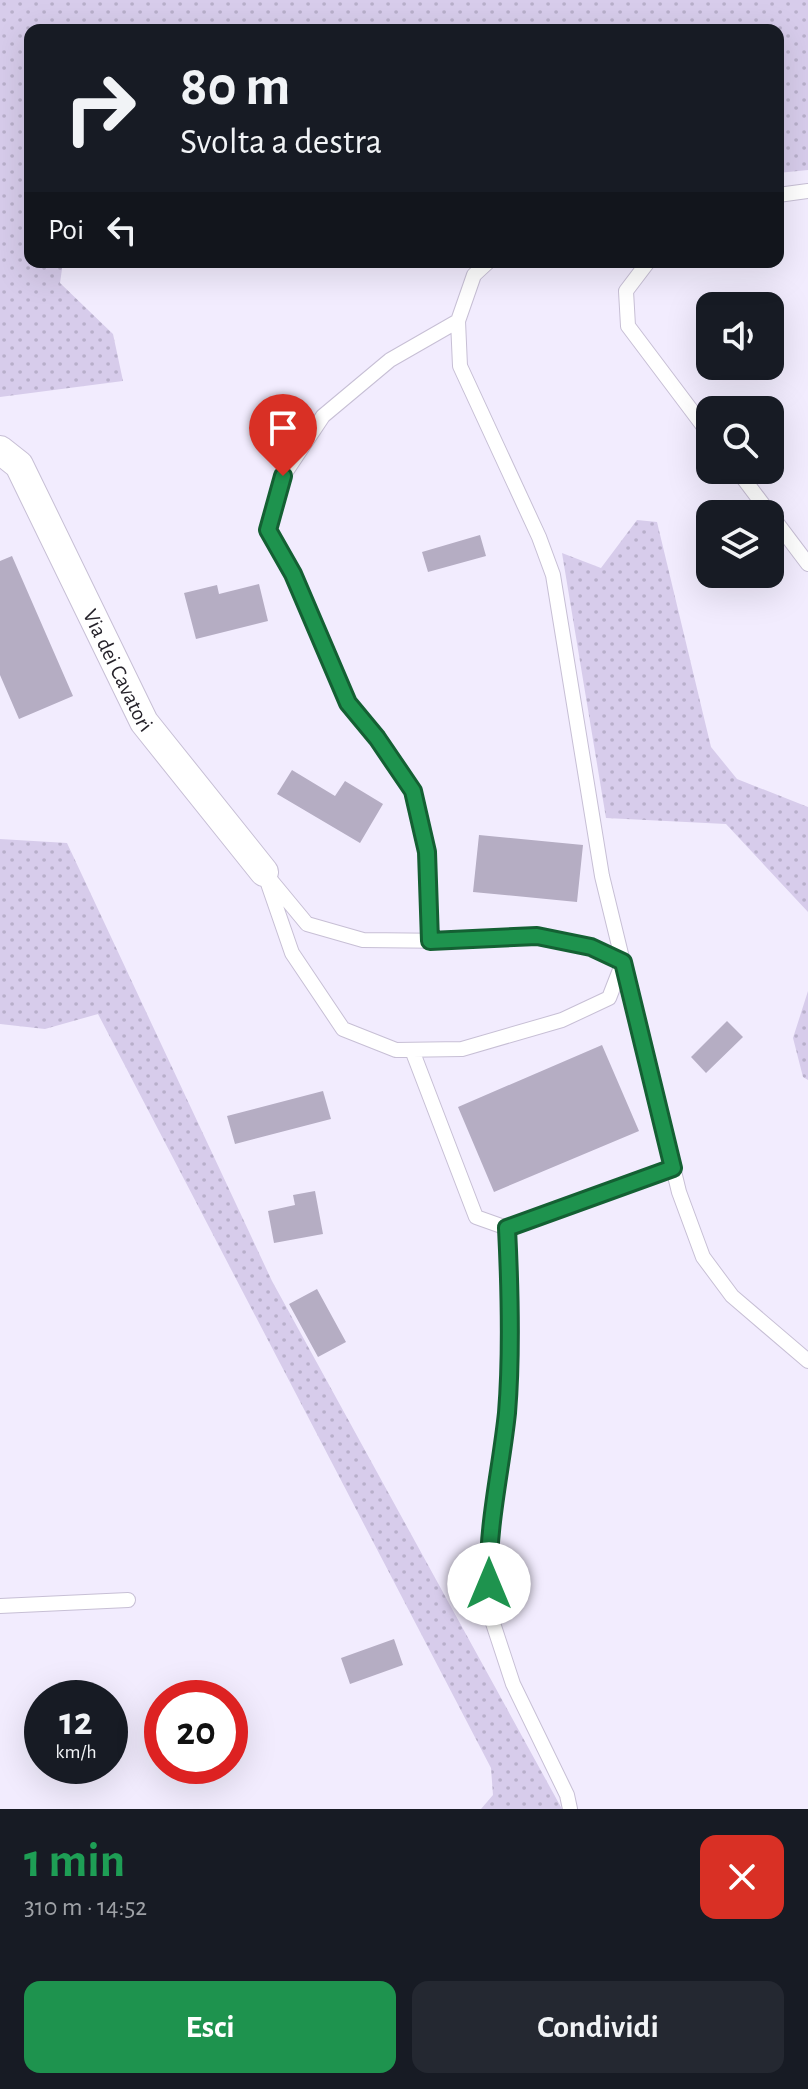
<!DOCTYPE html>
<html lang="it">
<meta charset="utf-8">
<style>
:root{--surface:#171b24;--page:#242831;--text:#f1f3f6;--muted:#9ea1a6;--accent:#1e934e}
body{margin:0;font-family:"Alegreya Sans",sans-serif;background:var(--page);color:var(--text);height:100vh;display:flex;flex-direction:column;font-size:30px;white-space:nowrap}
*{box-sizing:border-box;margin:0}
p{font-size:26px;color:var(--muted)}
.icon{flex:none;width:44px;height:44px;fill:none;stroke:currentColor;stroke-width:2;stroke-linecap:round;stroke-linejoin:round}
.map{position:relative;height:1809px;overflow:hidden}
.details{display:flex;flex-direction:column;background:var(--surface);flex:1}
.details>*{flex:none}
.banner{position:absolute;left:24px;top:24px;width:760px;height:244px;border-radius:16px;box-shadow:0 8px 32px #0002;background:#171b24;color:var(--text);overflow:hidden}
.tools{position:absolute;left:696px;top:292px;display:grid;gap:16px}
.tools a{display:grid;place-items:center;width:88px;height:88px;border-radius:16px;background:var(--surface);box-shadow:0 8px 32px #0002;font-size:40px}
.speed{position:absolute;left:24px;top:1680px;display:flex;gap:16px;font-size:40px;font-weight:700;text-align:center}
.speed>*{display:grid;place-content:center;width:104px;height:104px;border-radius:50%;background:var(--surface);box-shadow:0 8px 32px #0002;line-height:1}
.speed small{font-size:20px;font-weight:400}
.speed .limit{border:12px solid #d22;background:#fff;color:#111}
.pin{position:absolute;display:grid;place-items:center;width:68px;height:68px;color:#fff;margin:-82px -34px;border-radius:50% 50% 50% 0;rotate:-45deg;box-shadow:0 0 8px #0007}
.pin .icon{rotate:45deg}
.me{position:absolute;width:88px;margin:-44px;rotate:0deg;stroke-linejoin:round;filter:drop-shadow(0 0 6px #0008)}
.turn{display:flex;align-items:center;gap:28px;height:168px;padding:0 24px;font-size:36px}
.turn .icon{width:104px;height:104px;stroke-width:2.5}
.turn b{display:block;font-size:56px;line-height:68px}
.then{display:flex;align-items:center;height:76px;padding:0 24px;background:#0003;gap:16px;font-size:30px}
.round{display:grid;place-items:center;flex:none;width:84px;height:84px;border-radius:16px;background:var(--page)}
.head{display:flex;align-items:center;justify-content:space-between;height:136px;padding:0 24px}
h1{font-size:48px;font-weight:700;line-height:60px;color:#1e9e55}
.button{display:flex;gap:16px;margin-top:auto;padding:16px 24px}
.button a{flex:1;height:92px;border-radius:16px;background:var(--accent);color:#fff;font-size:32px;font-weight:700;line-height:92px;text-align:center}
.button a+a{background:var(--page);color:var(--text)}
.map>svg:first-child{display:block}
</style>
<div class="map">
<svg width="808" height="1809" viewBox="0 0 808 1809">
<defs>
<pattern id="grass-dots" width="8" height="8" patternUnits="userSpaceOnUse" patternTransform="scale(2)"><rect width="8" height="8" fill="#d7cceb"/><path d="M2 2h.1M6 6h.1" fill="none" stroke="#b8afca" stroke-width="1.8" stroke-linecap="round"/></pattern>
</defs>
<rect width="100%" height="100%" fill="#f2ecfe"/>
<path fill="url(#grass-dots)" d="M 0,0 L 808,0 L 808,170 L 778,173 L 778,30 L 30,30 L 30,262 L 63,262 L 60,283 L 113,334 L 123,381 L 0,397 Z
M 637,520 L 657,522 L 711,747 L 737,779 L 808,807 L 808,912 L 726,824 L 606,818 L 562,553 L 601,568 Z
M 0,839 L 67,843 L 272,1281 L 562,1809 L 481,1809 L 493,1795 L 491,1768 L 98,1014 L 45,1029 L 0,1024 Z
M 808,991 L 808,1080 L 803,1077 L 793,1038 Z"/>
<path fill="#b5adc3" d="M 480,535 L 486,556 L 428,572 L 422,552 Z
M 12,556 L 73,696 L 19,719 L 0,675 L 0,561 Z
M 259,584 L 268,621 L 196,639 L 184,593 L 217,585 L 219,594 Z
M 292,770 L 335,796 L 345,781 L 383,804 L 360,843 L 277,794 Z
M 479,835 L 583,845 L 577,902 L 473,892 Z
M 727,1021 L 743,1037 L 706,1073 L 691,1057 Z
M 602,1045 L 639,1131 L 494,1192 L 458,1107 Z
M 323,1091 L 331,1119 L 235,1144 L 227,1116 Z
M 315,1191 L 323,1234 L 274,1243 L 268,1211 L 295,1205 L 293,1195 Z
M 317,1289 L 346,1342 L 318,1357 L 289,1304 Z
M 394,1639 L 403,1665 L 350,1684 L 341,1658 Z"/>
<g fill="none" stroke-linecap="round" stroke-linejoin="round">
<defs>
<path id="service" d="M 778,195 L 808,191
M 488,262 L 474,275 L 458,321 L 460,366 L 539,537 L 553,575 L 602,876 L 679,1192 L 703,1257 L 732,1296 L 808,1361
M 648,262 L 626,291 L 628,326 L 710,435
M 737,470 L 808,564
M 264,872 L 307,924 L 363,940 L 453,941 L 537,936 L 591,947 L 623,962 L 609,998 L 562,1020 L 462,1049 L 396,1050 L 343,1029 L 292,953 Z
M 430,941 L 427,852 L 413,791 L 377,738 L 348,703 L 293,574 L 268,530 L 283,476 L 323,416 L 390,360 L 458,321
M 412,1050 L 476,1217 L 507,1228 L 673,1168
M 507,1228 L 511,1295 L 507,1411 L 488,1554 L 490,1614 L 513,1684 L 567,1795 L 570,1809
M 0,1606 L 128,1600"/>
<g id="minor">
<path id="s1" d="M 0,450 L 19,465 L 144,722 L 264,872"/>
</g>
</defs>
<use href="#service" stroke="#c7bfd5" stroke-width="16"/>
<use href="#minor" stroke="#c7bfd5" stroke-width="30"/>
<use href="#service" stroke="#fff" stroke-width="14"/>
<use href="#minor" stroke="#fff" stroke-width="28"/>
</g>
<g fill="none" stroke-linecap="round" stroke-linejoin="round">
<defs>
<path id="route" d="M 283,476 L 268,530 L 293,574 L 348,703 L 377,738 L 413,791 L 427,852 L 430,941 L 537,936 L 591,947 L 623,962 L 673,1168 L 507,1228 C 510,1289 512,1352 507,1413 C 501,1470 487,1526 489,1584"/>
</defs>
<use href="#route" stroke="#146033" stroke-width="20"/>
<use href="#route" stroke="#1e934e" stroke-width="14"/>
</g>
<g text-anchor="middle" stroke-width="8" stroke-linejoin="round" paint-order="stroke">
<g font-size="22" fill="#26232b" stroke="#fdfdfd">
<text dy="8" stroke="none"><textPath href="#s1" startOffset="252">Via dei Cavatori</textPath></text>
</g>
</g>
</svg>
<div class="tools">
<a><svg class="icon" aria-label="sound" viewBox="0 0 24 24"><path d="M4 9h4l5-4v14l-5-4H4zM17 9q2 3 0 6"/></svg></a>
<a><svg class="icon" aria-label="search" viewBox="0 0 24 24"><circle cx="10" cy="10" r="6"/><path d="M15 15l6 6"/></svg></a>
<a><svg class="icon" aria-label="layers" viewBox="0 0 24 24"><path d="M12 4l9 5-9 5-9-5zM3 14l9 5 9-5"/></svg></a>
</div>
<div class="speed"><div>12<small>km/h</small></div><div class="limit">20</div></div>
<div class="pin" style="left:283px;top:476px;background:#d93025"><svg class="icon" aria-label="arrive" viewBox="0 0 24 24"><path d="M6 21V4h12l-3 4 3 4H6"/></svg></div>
<svg class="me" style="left:489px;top:1584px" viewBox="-20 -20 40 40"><circle r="19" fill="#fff"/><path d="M0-13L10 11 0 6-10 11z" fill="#1e934e"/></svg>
<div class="banner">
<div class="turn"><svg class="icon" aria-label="right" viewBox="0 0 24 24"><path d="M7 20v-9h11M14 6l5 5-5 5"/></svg><div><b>80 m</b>Svolta a destra</div></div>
<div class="then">Poi<svg class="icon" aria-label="left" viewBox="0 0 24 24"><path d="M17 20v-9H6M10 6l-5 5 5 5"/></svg></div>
</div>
</div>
<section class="details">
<div class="head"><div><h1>1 min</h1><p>310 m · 14:52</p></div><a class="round" style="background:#d93025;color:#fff"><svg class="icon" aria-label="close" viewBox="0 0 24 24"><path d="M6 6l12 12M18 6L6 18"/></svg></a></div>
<div class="button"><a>Esci</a><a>Condividi</a></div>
</section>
